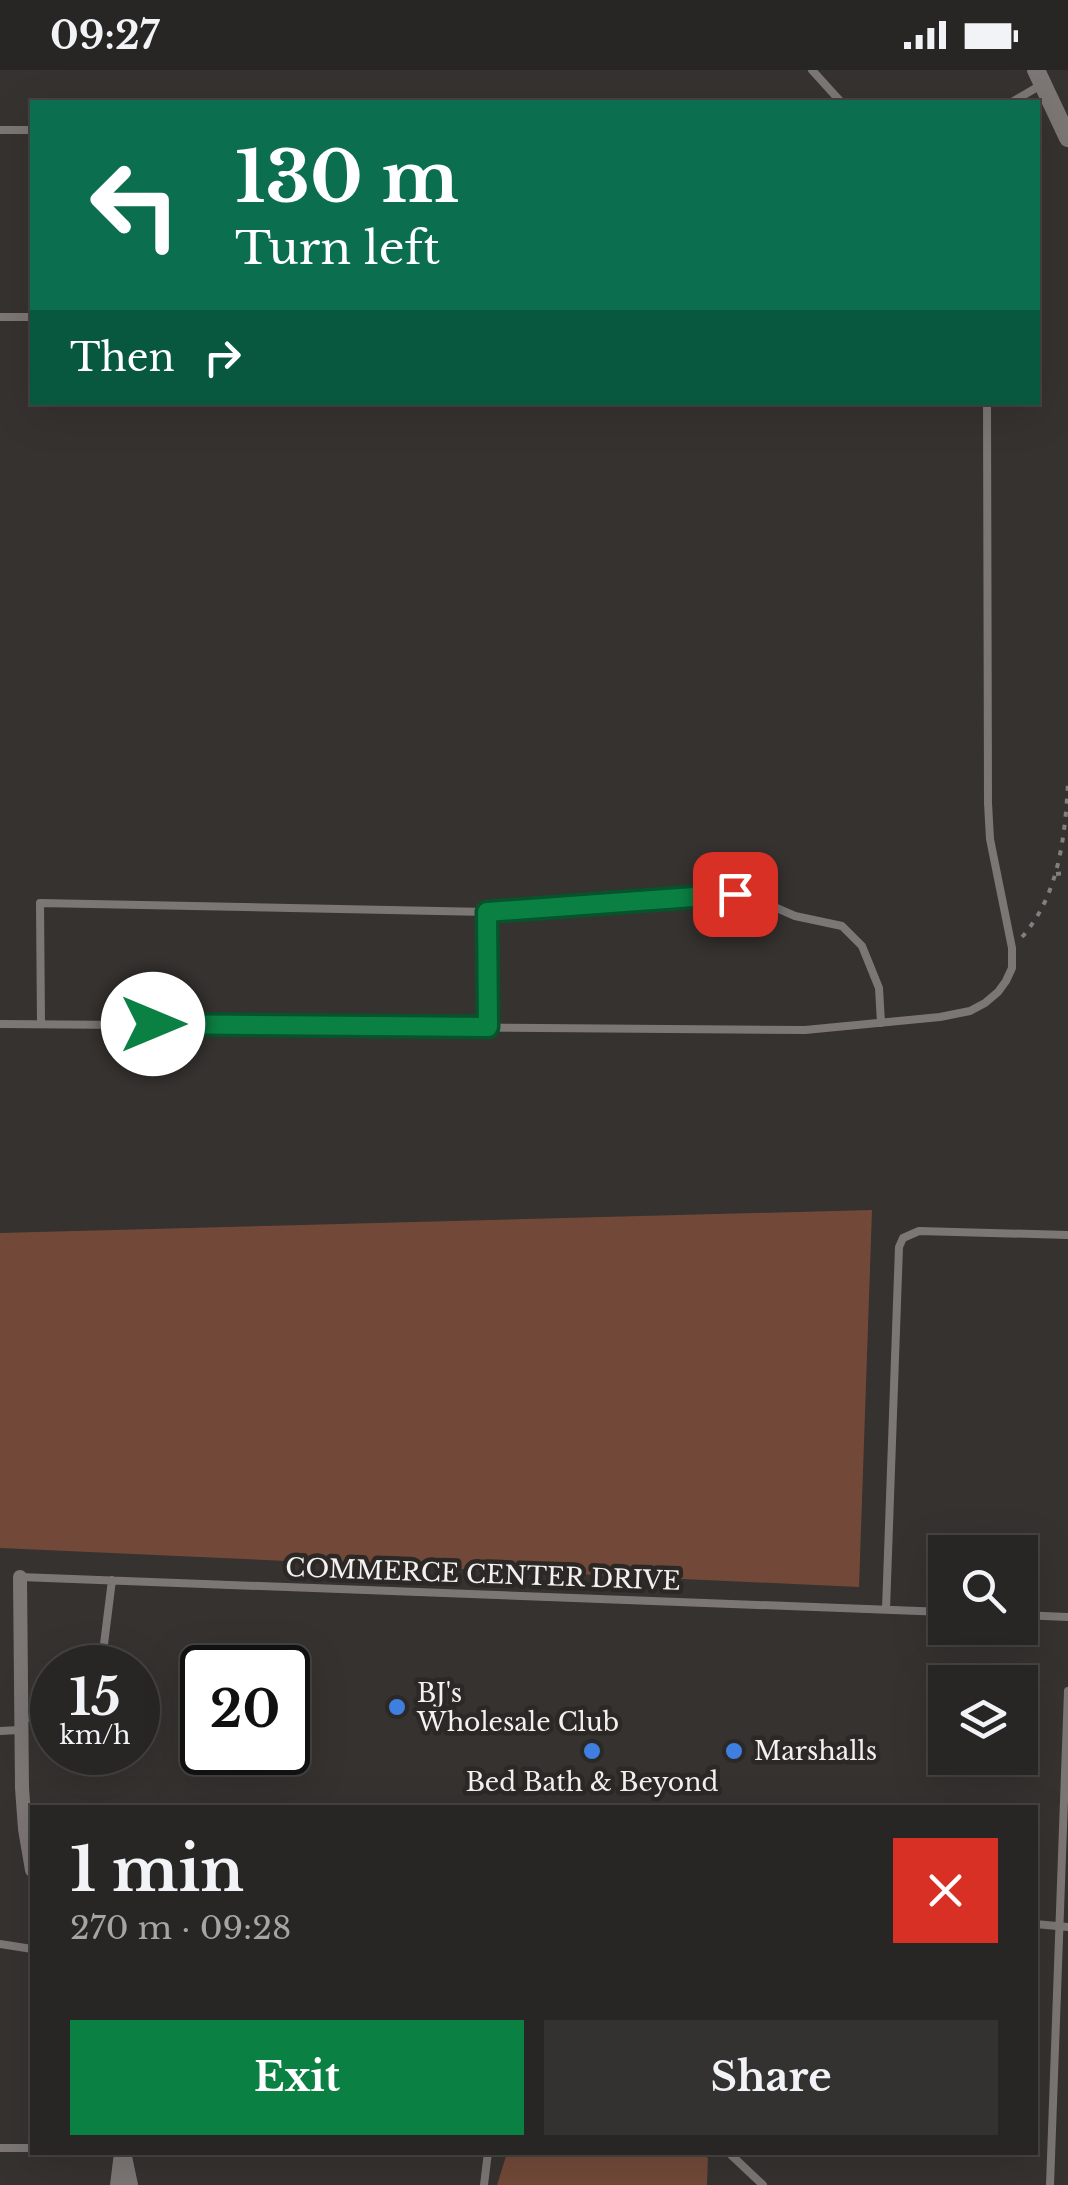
<!DOCTYPE html>
<meta charset="utf-8">
<style>
:root{--surface:#282624;--page:#343231;--text:#f1f3f6;--muted:#a5a5a6;--line:#444341;--accent:#0b8043}
body{margin:0;font-family:"Libre Baskerville",serif;background:var(--page);color:var(--text);height:100vh;display:flex;flex-direction:column;font-size:38px;white-space:nowrap}
*{box-sizing:border-box;margin:0}
p{font-size:32px;color:var(--muted)}
.icon{flex:none;width:55px;height:55px;fill:none;stroke:currentColor;stroke-width:2;stroke-linecap:round;stroke-linejoin:round}
.map{position:relative;flex:1;overflow:hidden}
.side{position:absolute;left:30px;top:1735px;width:1008px;height:350px;display:flex;flex-direction:column;background:var(--surface);border-radius:0px;box-shadow:0 10px 40px #0002,0 0 0 2px var(--line)}
.side>*{flex:none}
.banner{position:absolute;left:30px;top:30px;width:1010px;height:305px;border-radius:0px;box-shadow:0 10px 40px #0002,0 0 0 2px var(--line);background:#0b6e4f;color:#fff;overflow:hidden}
.tools{position:absolute;left:928px;top:1465px;display:grid;gap:20px}
.tools a{display:grid;place-items:center;width:110px;height:110px;border-radius:0px;background:var(--surface);box-shadow:0 10px 40px #0002,0 0 0 2px var(--line);font-size:50px}
.speed{position:absolute;left:30px;top:1575px;display:flex;gap:20px;font-size:50px;font-weight:700;text-align:center}
.speed>*{display:grid;place-content:center;width:130px;height:130px;border-radius:50%;background:var(--surface);box-shadow:0 10px 40px #0002,0 0 0 2px var(--line);line-height:1}
.speed small{font-size:25px;font-weight:400}
.speed .limit{border:5px solid #111;border-radius:15px;background:#fff;color:#111}
.pin{position:absolute;display:grid;place-items:center;width:85px;height:85px;color:#fff;margin:-42px;border-radius:20px;box-shadow:0 5px 15px #0006}
.me{position:absolute;width:110px;margin:-55px;rotate:90deg;stroke-linejoin:round;filter:drop-shadow(0 0 8px #0008)}
.turn{display:flex;align-items:center;gap:35px;height:210px;padding:0 40px;font-size:45px}
.turn .icon{width:130px;height:130px;stroke-width:2.5}
.turn b{display:block;font-size:70px;line-height:85px}
.then{display:flex;align-items:center;height:95px;padding:0 40px;background:#0003;gap:20px;font-size:38px}
.round{display:grid;place-items:center;flex:none;width:105px;height:105px;border-radius:0px;background:var(--page)}
.overview{display:flex;align-items:center;justify-content:space-between;height:170px;padding:0 40px}
h1{font-size:60px;font-weight:800;line-height:75px}
.primary-button{display:flex;gap:20px;margin-top:auto;padding:20px 40px}
.primary-button a{flex:1;height:115px;border-radius:0px;background:var(--accent);color:#fff;font-size:40px;font-weight:800;line-height:115px;text-align:center}
.primary-button a+a{background:var(--page);color:var(--text)}
.status{display:flex;justify-content:space-between;align-items:center;height:70px;padding:0 50px;background:var(--surface);direction:ltr}
.status svg{height:28px;fill:currentColor}
.map>svg:first-child{display:block}
</style>
<div class="status"><b>09:27</b><svg viewBox="0 0 49 12"><path d="M0 12V9h3v3zM5 12V6h3v6zM10 12V3h3v9zM15 12V0h3v12zM26 1h20v11H26zM47 4h2v5h-2z"/></svg></div>
<div class="map">
<svg width="1068" height="2115" viewBox="0 0 1068 2115">
<rect width="100%" height="100%" fill="#363230"/>
<path fill="#724938" d="M 872,1140 L 859,1517 L 0,1478 L 0,1163 Z
M 700,2083 L 708,2088 L 707,2115 L 497,2115 L 507,2083 Z"/>
<g fill="none" stroke-linecap="round" stroke-linejoin="round">
<path stroke="#837f7e" stroke-width="4" stroke-dasharray="5 8" stroke-linecap="butt" d="M 1056,804 L 1068,803
M 1022,867 C 1059,825 1065,767 1068,713"/>
<path stroke="#7c7775" stroke-width="8" d="M 812,0 L 841,32
M 1012,32 L 1041,15
M 0,60 L 32,60
M 0,247 L 32,247
M 487,842 L 488,957
M 0,954 L 805,960 L 940,947 L 970,941 L 985,933 L 998,922 L 1006,911 L 1012,898 L 1012,878 L 990,769 L 988,733 L 987,332
M 41,954 L 40,833 L 487,842 L 735,824 L 754,828 L 795,846 L 842,856 L 862,876 L 879,918 L 881,953
M 20,1507 L 945,1542
M 886,1539 L 899,1177 L 903,1168 L 919,1161 L 1068,1165
M 1020,1545 L 1068,1547
M 101,1598 L 112,1510
M 20,1647 L 52,1648
M 0,1661 L 20,1660
M 1035,1854 L 1068,1857
M 0,1874 L 32,1879
M 0,2078 L 32,2078
M 728,2082 L 763,2115
M 484,2115 L 488,2082
M 1050,2115 L 1068,1621"/>
<path stroke="#7c7775" stroke-width="14" d="M 20,1507 L 22,1718 L 25,1759 L 32,1800
M 124,2082 L 131,2115
M 117,2115 L 121,2083"/>
<path stroke="#7c7775" stroke-width="18" d="M 1036,0 L 1068,68"/>
</g>
<g fill="none" stroke-linecap="round" stroke-linejoin="round">
<defs>
<path id="route" d="M 153,954 L 488,957 L 487,842 L 735,824"/>
</defs>
<use href="#route" stroke="#07532c" stroke-width="25"/>
<use href="#route" stroke="#0b8043" stroke-width="18"/>
</g>
<g fill="#3f7fe0" stroke="#2c2826" stroke-width="4">
<circle cx="397" cy="1637" r="10"/>
<circle cx="592" cy="1681" r="10"/>
<circle cx="734" cy="1681" r="10"/>
</g>
<g text-anchor="middle" stroke-width="9" stroke-linejoin="round" paint-order="stroke">
<g font-size="25" fill="#f3f0ef" stroke="#2c2826">
<text transform="translate(483 1504) rotate(2)" y="9">COMMERCE CENTER DRIVE</text>
</g>
<g font-size="25" fill="#f3f0ef" stroke="#2c2826" text-anchor="start">
<text x="417" y="1632">BJ's<tspan x="417" dy="29">Wholesale Club</tspan></text>
<text x="754" y="1690">Marshalls</text>
<text x="592" y="1721" text-anchor="middle">Bed Bath &amp; Beyond</text>
</g>
</g>
</svg>
<div class="tools">
<a><svg class="icon" aria-label="search" viewBox="0 0 24 24"><circle cx="10" cy="10" r="6"/><path d="M15 15l6 6"/></svg></a>
<a><svg class="icon" aria-label="layers" viewBox="0 0 24 24"><path d="M12 4l9 5-9 5-9-5zM3 14l9 5 9-5"/></svg></a>
</div>
<div class="speed"><div>15<small>km/h</small></div><div class="limit">20</div></div>
<div class="pin" style="left:735px;top:824px;background:#d93025"><svg class="icon" aria-label="arrive" viewBox="0 0 24 24"><path d="M6 21V4h12l-3 4 3 4H6"/></svg></div>
<svg class="me" style="left:153px;top:954px" viewBox="-20 -20 40 40"><circle r="19" fill="#fff"/><path d="M0-13L10 11 0 6-10 11z" fill="#0b8043"/></svg>
<div class="banner">
<div class="turn"><svg class="icon" aria-label="left" viewBox="0 0 24 24"><path d="M17 20v-9H6M10 6l-5 5 5 5"/></svg><div><b>130 m</b>Turn left</div></div>
<div class="then">Then<svg class="icon" aria-label="right" viewBox="0 0 24 24"><path d="M7 20v-9h11M14 6l5 5-5 5"/></svg></div>
</div>
<section class="side">
<div class="overview"><div><h1>1 min</h1><p>270 m · 09:28</p></div><a class="round" style="background:#d93025;color:#fff"><svg class="icon" aria-label="close" viewBox="0 0 24 24"><path d="M6 6l12 12M18 6L6 18"/></svg></a></div>
<div class="primary-button"><a>Exit</a><a>Share</a></div>
</section>
</div>
